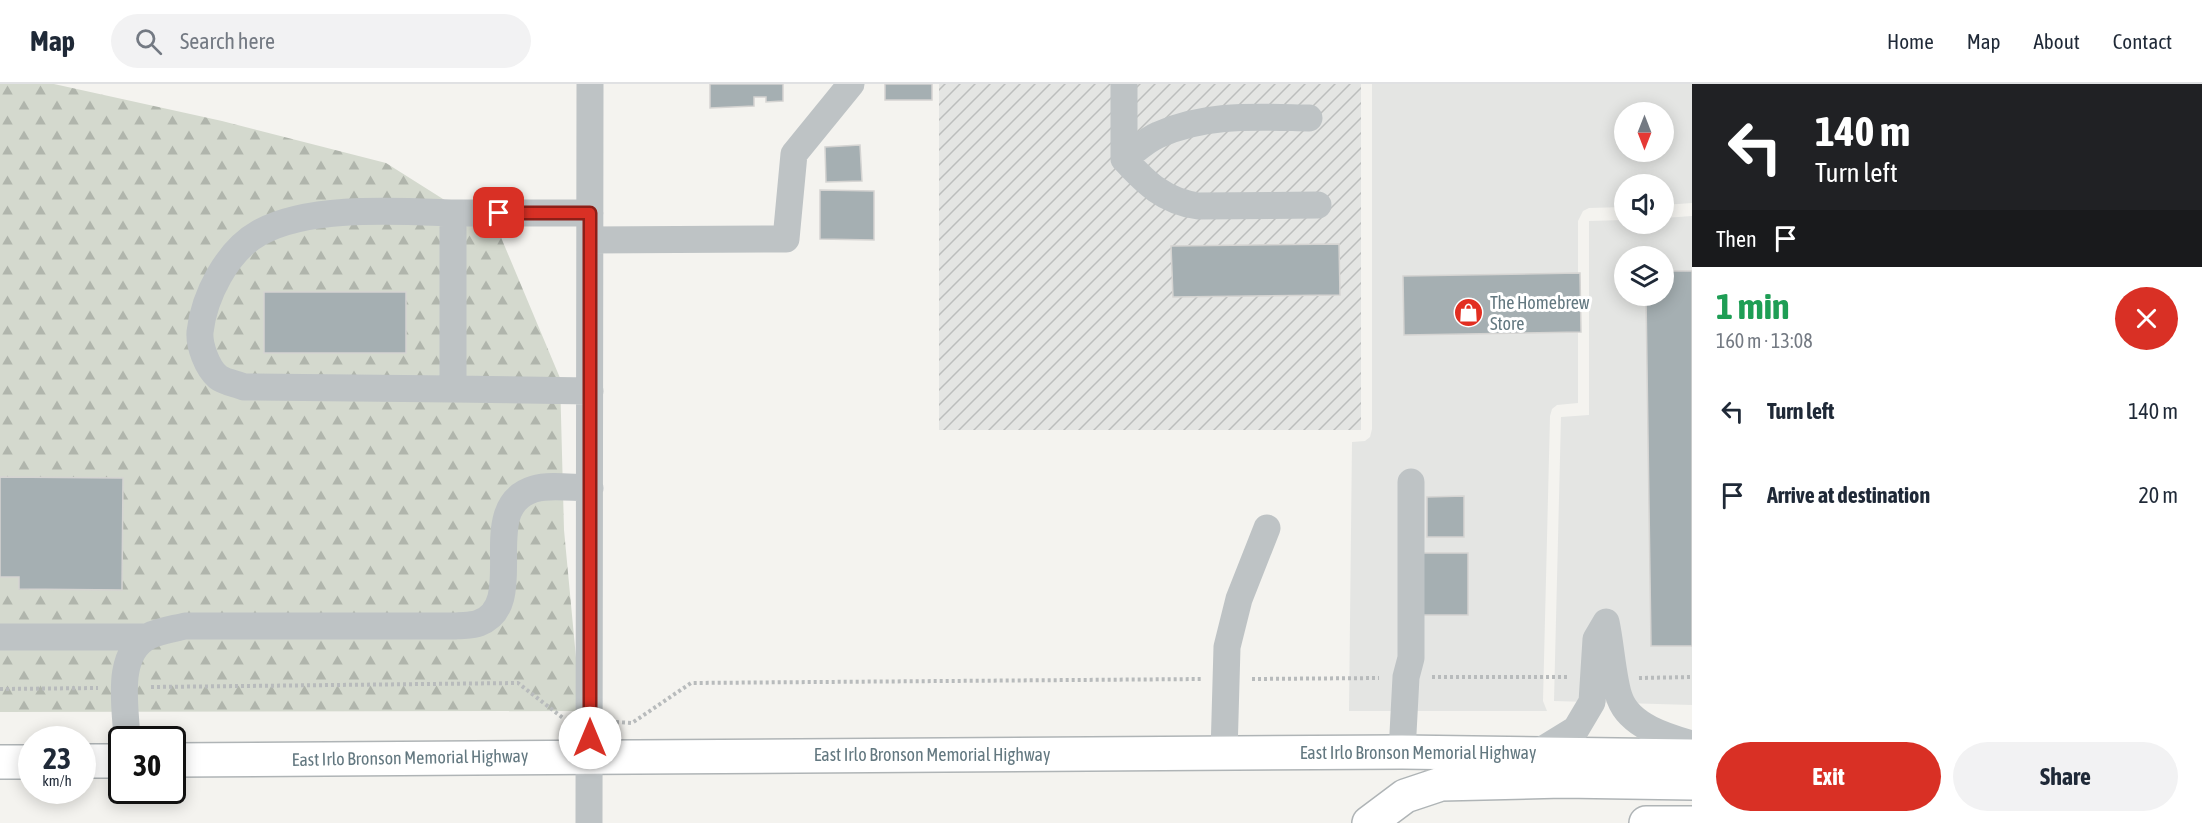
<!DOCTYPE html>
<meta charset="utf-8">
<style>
:root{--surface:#fff;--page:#f2f2f3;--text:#1f2937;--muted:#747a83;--line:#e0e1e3;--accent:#d93025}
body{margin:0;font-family:"Asap Condensed",sans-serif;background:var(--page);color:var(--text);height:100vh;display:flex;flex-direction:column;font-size:22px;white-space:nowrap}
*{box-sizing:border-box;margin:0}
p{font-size:20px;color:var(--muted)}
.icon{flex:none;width:33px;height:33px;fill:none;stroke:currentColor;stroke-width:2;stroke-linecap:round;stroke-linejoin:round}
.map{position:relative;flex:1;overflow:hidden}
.panel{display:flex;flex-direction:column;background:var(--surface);width:510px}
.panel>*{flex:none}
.banner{background:#202124;color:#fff;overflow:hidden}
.needle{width:39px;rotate:180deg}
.controls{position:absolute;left:1614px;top:18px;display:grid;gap:12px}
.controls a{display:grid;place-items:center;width:60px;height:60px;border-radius:50%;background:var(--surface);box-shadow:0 3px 15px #0003;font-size:30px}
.speed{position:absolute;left:18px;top:642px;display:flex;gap:12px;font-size:30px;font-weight:700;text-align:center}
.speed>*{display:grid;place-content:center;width:78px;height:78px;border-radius:50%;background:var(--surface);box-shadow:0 3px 15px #0003;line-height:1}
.speed small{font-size:15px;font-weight:400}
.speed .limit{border:3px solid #111;border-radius:9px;background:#fff;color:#111}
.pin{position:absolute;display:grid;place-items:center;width:51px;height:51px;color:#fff;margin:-26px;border-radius:12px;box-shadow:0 3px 9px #0006}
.me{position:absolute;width:66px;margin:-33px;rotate:0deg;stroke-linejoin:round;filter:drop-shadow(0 0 4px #0008)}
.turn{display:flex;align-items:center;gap:21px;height:126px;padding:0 24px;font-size:27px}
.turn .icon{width:78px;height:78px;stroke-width:2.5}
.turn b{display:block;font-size:42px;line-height:51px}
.then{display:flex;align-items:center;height:57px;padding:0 24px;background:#0003;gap:12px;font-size:22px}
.round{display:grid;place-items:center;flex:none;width:63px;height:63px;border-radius:32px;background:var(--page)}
.overview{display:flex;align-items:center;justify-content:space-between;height:102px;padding:0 24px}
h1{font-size:36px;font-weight:700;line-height:45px;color:#1e9e55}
.primary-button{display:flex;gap:12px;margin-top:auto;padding:12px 24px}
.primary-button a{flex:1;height:69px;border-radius:36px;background:var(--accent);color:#fff;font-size:24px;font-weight:700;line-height:69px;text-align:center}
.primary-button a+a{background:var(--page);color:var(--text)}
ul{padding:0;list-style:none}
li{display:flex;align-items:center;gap:18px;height:84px;padding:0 24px}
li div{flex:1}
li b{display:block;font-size:22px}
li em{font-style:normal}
header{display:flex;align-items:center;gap:36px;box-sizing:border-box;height:84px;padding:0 30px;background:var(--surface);border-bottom:2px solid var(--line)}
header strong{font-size:28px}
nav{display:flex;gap:33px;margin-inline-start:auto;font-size:21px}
.search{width:420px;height:54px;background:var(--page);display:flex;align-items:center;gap:15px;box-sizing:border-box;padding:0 21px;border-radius:33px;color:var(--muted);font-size:22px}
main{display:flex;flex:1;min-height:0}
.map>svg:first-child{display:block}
</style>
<header>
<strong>Map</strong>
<div class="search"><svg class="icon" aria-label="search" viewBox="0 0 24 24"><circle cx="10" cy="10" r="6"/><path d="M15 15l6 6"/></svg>Search here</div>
<nav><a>Home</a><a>Map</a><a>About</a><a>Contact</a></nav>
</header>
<main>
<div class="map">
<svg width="1692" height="739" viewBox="0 0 1692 739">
<defs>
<pattern id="industrial-furrows" width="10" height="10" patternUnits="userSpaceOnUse" patternTransform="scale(1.5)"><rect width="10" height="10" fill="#e4e5e3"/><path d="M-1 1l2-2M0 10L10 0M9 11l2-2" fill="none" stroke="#bcbebd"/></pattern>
<pattern id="forest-firs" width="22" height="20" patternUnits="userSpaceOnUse" patternTransform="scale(1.5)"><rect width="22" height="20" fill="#d4d9ce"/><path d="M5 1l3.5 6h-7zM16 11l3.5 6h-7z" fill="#b0b5ac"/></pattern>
</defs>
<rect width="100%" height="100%" fill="#f4f3ef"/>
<path fill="#e4e5e3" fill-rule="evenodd" d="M 1372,0 L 1692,0 L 1692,119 L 1664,121 L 1664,100 L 1624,100 L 1624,123 L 1589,124 L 1583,127 L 1578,137 L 1578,319 L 1557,321 L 1552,325 L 1550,332 L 1543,617 L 1547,627 L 1349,627 L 1352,358 L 1365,357 L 1370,353 L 1372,345 ZM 1624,28 L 1664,28 L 1664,68 L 1624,68 Z
M 1692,132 L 1692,621 L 1554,617 L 1561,333 L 1589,331 L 1589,137 L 1624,136 L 1624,140 L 1664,140 L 1664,134 ZM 1624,172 L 1664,172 L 1664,212 L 1624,212 Z"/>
<path fill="url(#industrial-furrows)" d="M 939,0 L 1361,0 L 1361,346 L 939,346 Z"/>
<path fill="url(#forest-firs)" d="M 0,0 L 54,0 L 222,37 L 386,79 L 500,151 L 560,294 L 564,446 L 581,627 L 0,628 Z"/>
<path fill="#a5afb2" stroke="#d5d4d2" stroke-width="1.5" d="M 710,0 L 783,0 L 783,17 L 766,18 L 766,13 L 754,13 L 754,22 L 710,24 Z
M 885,0 L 932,0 L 932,16 L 885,16 Z
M 860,61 L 862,97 L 826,98 L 825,63 Z
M 820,106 L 874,107 L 874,156 L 820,155 Z
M 1339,160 L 1340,211 L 1173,213 L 1171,162 Z
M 1664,187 L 1692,187 L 1692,562 L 1651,562 L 1646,212 L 1664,212 Z
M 1580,189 L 1581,248 L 1404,251 L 1403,192 Z
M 264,208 L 406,208 L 406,269 L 264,269 Z
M 0,393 L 123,394 L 122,506 L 19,505 L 19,493 L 0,493 Z
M 1464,412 L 1464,453 L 1427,453 L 1427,413 Z
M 1423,469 L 1468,469 L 1468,531 L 1423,531 Z"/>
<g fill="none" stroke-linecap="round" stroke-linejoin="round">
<defs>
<path id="highway" d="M 172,676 L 1402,668 L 1692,672
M 82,677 L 122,677
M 0,678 L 32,678
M 1369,739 L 1405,712 L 1441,700 L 1563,697 L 1692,699
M 1646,739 L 1692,739"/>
</defs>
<use href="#highway" stroke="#afb4b6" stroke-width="36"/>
<path stroke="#b8bbbc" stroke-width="4" stroke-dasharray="3 3" stroke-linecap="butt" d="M 1432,593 L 1568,593
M 1639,594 L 1692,593
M 1252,595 L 1379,594
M 151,603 L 518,599 L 563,634
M 0,605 L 98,604
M 616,638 L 632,639 L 691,599 L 1202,595"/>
<path stroke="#bec3c5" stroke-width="27" d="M 1124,75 C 1146,99 1164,117 1198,122 L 1318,121
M 1124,75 C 1135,67 1146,56 1158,51 C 1206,29 1257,33 1309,34
M 1124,75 L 1124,0
M 453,129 C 397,127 308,121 259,149 C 227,167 204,212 200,248 C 199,261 207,284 218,293 C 224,298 237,300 244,303 L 453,305
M 590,129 L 453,129 L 453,305 L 590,307
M 590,156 L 786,155 L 794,70 L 851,0
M 0,553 L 147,553
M 127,656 C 126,624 114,570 149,552 C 159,547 173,545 185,542 L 456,542 C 463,541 472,542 479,539 C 531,520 474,423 534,405 C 550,400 573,404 590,404
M 1402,668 L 1406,593 L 1411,574 L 1411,398
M 1224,669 L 1227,563 L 1239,515 L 1267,444
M 1537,669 L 1576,645 L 1592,618 L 1596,555 L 1606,538 C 1611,560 1613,598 1620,615 C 1630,642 1667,653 1692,660
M 589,739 L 590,0"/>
<use href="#highway" stroke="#fff" stroke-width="33"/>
</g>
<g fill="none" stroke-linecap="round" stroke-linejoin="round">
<defs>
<path id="route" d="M 499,129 L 590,129 L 590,654"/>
</defs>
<use href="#route" stroke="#8d1f18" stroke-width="15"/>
<use href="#route" stroke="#d93025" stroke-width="10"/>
</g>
<defs>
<symbol id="shop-disc" viewBox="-11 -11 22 22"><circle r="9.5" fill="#e22e21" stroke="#fff"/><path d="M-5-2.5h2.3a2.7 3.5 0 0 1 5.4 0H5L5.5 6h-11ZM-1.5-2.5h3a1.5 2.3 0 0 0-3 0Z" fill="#fff"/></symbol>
</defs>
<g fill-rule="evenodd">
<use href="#shop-disc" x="1452" y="212" width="33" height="33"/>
</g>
<g text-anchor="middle" stroke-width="6" stroke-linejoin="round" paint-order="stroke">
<g font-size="18" fill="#637880" stroke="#fff" text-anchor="start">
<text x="1490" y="225">The Homebrew<tspan x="1490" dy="21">Store</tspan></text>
</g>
<g font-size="18" fill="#637880" stroke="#fff">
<text x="1418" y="675">East Irlo Bronson Memorial Highway</text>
<text x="932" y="677">East Irlo Bronson Memorial Highway</text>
<text transform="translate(410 674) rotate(-1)" y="6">East Irlo Bronson Memorial Highway</text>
</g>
</g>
</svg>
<div class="controls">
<a><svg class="needle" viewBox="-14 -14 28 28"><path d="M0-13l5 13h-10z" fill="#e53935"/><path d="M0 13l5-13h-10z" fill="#747a83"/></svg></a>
<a><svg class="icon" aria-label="sound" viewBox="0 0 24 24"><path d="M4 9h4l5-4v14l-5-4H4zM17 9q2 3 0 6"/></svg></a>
<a><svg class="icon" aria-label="layers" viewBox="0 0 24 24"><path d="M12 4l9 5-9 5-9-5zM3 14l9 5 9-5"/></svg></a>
</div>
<div class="speed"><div>23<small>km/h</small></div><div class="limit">30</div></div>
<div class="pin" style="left:499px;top:129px;background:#d93025"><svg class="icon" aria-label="arrive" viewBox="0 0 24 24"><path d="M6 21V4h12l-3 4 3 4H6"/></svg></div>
<svg class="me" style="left:590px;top:654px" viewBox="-20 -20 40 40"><circle r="19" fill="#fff"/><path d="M0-13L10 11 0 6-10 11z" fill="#d93025"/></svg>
</div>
<section class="panel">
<div class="banner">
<div class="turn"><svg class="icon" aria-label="left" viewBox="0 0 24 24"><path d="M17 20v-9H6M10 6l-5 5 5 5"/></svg><div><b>140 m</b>Turn left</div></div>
<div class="then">Then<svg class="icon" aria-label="arrive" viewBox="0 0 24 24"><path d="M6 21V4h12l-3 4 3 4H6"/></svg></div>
</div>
<div class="overview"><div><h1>1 min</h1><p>160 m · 13:08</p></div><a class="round" style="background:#d93025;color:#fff"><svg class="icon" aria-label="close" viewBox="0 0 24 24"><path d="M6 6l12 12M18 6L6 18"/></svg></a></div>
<ul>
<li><svg class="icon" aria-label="left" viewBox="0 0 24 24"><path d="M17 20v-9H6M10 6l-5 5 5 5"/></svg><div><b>Turn left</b></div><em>140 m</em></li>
<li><svg class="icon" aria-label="arrive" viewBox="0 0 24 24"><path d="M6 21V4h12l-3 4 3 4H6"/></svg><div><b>Arrive at destination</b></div><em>20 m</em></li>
</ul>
<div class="primary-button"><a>Exit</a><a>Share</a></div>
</section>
</main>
